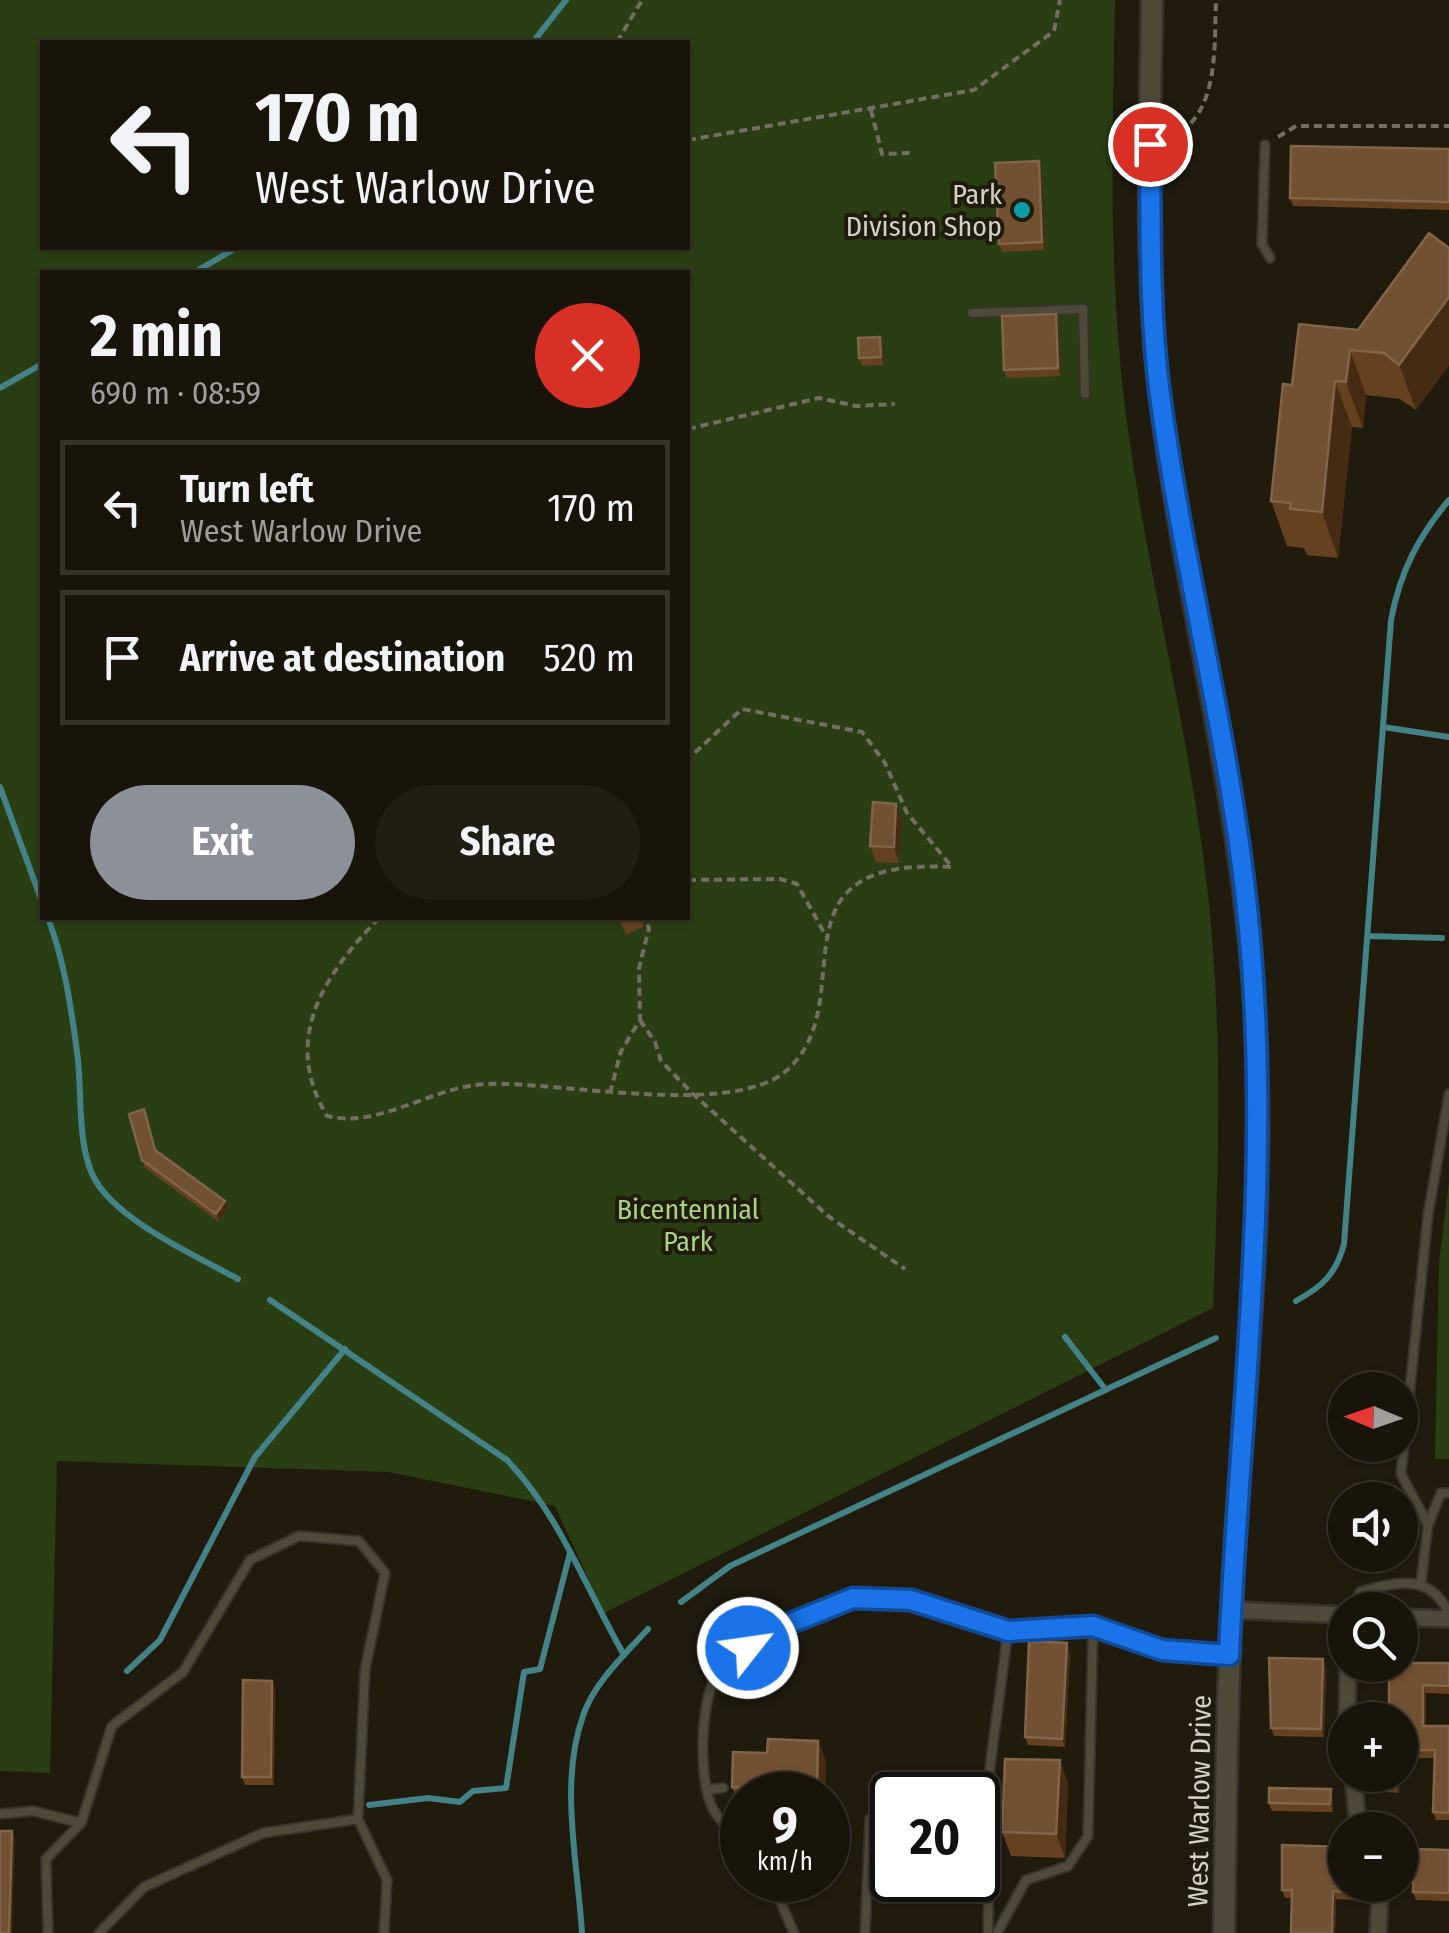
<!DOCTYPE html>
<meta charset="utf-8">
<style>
:root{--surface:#18140a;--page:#211d13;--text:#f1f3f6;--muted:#9f9e9c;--line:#36332b;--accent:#8c9099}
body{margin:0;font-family:"Fira Sans Condensed",sans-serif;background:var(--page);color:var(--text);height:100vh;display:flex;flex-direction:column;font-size:38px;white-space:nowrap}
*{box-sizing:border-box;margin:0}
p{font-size:32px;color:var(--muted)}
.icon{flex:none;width:55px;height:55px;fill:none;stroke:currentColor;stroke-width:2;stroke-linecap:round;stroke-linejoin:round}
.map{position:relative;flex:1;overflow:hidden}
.details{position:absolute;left:40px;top:270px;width:650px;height:650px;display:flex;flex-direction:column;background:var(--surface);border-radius:0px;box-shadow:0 2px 8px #0004,0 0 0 2px var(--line)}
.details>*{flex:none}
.banner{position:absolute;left:40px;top:40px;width:650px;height:210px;border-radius:0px;box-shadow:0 2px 8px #0004,0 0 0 2px var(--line);background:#18140a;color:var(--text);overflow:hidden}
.needle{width:65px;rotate:272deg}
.fabs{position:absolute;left:1328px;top:1372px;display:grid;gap:20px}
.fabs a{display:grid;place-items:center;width:90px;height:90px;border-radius:50%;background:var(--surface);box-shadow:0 2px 8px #0004,0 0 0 2px var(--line);font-size:50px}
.speed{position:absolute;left:720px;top:1772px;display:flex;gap:20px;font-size:50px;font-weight:700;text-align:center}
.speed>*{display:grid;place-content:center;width:130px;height:130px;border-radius:50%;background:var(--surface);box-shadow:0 2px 8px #0004,0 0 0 2px var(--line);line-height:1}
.speed small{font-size:25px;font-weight:400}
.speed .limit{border:5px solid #111;border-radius:15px;background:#fff;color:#111}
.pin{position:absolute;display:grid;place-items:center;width:85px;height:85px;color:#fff;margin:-42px;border:5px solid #fff;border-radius:50%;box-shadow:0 2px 10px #0007}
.me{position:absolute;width:110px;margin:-55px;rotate:60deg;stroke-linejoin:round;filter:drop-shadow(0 0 8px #0008)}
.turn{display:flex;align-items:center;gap:35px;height:210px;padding:0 50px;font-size:45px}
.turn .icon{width:130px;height:130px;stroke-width:2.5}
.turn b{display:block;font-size:70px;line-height:85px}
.round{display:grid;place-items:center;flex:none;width:105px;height:105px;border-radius:52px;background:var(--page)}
.headline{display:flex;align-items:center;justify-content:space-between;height:170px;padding:0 50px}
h1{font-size:60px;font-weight:700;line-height:75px}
.button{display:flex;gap:20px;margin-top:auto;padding:20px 50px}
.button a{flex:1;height:115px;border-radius:60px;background:var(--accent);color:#fff;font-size:40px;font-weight:700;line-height:115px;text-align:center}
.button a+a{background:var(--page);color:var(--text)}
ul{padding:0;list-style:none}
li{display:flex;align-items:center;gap:30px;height:135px;margin:0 20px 15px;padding:0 30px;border:5px solid var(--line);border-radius:0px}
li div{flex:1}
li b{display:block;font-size:38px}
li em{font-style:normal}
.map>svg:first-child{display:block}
</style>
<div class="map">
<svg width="1449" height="1933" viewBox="0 0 1449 1933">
<rect width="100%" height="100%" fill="#201b0d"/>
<path fill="#293f13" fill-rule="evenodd" d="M 0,0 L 1115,0 C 1112,143 1108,288 1128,430 C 1148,573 1184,713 1203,855 C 1224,1005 1219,1157 1213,1308 L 604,1613 L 555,1506 L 389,1472 L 57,1461 L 50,1773 L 0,1771 ZM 42,42 L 688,42 L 688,248 L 42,248 ZM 42,272 L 688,272 L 688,918 L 42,918 Z
M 1449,1182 L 1449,1459 L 1435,1459 L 1439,1262 Z"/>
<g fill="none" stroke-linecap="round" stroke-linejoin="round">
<path stroke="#438286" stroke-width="6" d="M 533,42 L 566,0
M 195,272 L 236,248
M 0,388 L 42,364
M 1383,727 L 1449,737
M 0,787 L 42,902
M 48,918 C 64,960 71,1006 77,1052 C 83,1090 75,1153 99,1186 C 127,1225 196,1256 238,1279
M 1369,936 L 1442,938
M 270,1300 L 507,1460 C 560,1515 586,1589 624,1655
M 1296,1301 C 1323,1286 1336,1274 1344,1244 L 1391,620 C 1400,572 1418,537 1449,500
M 1065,1337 L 1106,1390
M 681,1602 L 730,1566 L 1216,1338
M 127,1671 L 160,1640 L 255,1457 L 345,1349
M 369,1805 L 428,1798 L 460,1802 L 473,1791 L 506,1788 L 524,1672 L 540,1669 L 570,1553
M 582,1933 C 578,1865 559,1782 583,1716 C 593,1684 626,1653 648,1629"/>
<defs>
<path id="service" d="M 1265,145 L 1262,244 L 1270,258
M 972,313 L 1083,309 L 1085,394
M 1428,1525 L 1401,1474 L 1428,1215 L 1449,1094
M 1421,1583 L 1428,1525 L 1441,1493 L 1449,1493
M 1351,1610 L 1360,1592 C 1396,1581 1431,1573 1449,1614
M 707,1790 L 723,1788
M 0,1814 L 33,1811 L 81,1823
M 742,1842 C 732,1833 718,1820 712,1807 C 698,1777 699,1692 722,1666 C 747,1639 816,1607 851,1599 C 902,1588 961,1616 1008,1631
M 771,1880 L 794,1933
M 48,1933 L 46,1859 L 81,1823 L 112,1726 L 183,1672 L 250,1560 L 299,1536 L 359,1541 L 385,1573 L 365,1670 L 358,1819 L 387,1880 L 384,1933
M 99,1933 L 144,1887 L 263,1833 L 358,1819
M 865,1933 L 870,1819 L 892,1819
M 988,1933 L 990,1767 L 1008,1631 L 1093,1627 L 1162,1650 L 1226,1655
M 997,1933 L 1026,1880 L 1068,1866 L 1088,1836 L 1093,1627"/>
<path id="minor" d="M 1231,1610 L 1345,1615
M 1400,1617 L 1449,1619
M 1347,1720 L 1348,1665
M 1353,1775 L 1358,1825
M 1378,1933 L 1380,1892"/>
<path id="tertiary" d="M 1152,0 C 1150,130 1144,261 1159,390 C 1184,594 1240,792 1254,997 C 1267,1179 1247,1361 1235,1543 C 1227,1673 1226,1803 1224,1933"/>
</defs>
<use href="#service" stroke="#36332c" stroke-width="12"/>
<use href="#minor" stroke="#36332c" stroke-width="20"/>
<use href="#tertiary" stroke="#36332c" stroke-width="25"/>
<path stroke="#726e63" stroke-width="4" stroke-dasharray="8 5" stroke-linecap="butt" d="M 617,42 L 642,0
M 871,110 L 882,154 L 912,153
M 1169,137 C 1220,119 1214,46 1216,0
M 1278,137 L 1296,126 L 1449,126
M 688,140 L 974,90 L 1054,31 L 1060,0
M 688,429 L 819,398 L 856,406 L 895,404
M 688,880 L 780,879 L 797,884 L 826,936
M 379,918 C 324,975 281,1039 327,1116 C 380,1129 432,1086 487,1084 C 558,1081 731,1118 786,1071 C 866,1001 760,856 952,867 L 907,813 L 885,763 L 862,732 L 742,709 L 688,759
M 640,1020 L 655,1042 L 661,1061 L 692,1093 L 828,1216 L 905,1269
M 610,1093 L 621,1051 L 640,1020 L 639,968 L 649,928 L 644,918"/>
<use href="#service" stroke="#4f493a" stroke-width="8"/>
<use href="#minor" stroke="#4f493a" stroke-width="15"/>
<use href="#tertiary" stroke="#4f493a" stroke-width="20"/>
</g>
<path fill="#664120" d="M 1449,149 L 1449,210 L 1293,206 L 1290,198 Z
M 1042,169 L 1045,250 L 1002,252 L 999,244 Z
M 1449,248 L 1449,365 L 1416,410 L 1400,399 L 1366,395 L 1363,428 L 1352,427 L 1338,558 L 1307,555 L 1304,548 L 1287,546 L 1271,501 L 1292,385 L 1358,330 Z
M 1056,314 L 1059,322 L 1061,376 L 1007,378 L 1004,370 Z
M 883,345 L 884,365 L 862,366 L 859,358 Z
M 902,820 L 899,863 L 876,862 L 870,846 Z
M 618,918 L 641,918 L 644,926 L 626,935 Z
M 129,1114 L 156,1150 L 225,1201 L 228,1209 L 219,1222 L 145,1168 Z
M 1070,1651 L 1065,1747 L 1028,1745 L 1025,1737 Z
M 1449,1663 L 1449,1694 L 1426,1693 L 1426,1726 L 1449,1726 L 1449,1820 L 1436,1820 L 1433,1812 L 1435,1758 L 1402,1758 L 1399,1793 L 1375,1791 L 1372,1783 L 1400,1775 L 1400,1720 L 1389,1665 Z
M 1326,1667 L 1324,1737 L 1274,1736 L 1271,1728 Z
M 272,1681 L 275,1689 L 274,1785 L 245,1785 L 242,1777 Z
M 818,1741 L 826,1762 L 825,1795 L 742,1795 L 742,1808 L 740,1808 L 732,1787 L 767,1753 Z
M 1060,1760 L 1068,1784 L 1065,1858 L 1011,1856 L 1002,1832 Z
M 1333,1797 L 1333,1812 L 1272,1811 L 1269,1803 Z
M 1449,1850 L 1449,1901 L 1416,1900 L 1413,1892 Z
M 1355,1885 L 1354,1900 L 1336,1899 L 1335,1933 L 1291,1933 L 1292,1898 L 1285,1898 L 1282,1890 Z"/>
<path fill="#452b11" d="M 1039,161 L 1042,169 L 1045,250 L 1042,242 Z
M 1449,297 L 1449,365 L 1416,410 L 1399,365 Z
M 1056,314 L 1059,322 L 1061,376 L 1058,368 Z
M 880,337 L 883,345 L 884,365 L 881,357 Z
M 1350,350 L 1366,395 L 1363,428 L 1346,382 Z
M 1335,381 L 1352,427 L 1338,558 L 1322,512 Z
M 896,804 L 902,820 L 899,863 L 894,847 Z
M 225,1201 L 228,1209 L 219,1222 L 216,1214 Z
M 1067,1643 L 1070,1651 L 1065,1747 L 1062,1739 Z
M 1323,1659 L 1326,1667 L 1324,1737 L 1321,1729 Z
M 272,1681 L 275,1689 L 274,1785 L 271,1777 Z
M 1423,1685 L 1426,1693 L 1426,1734 L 1423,1726 Z
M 818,1741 L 826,1762 L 825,1795 L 817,1795 Z
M 1400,1754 L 1402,1758 L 1399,1793 L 1396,1785 L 1397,1775 L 1400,1775 Z
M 1060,1760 L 1068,1784 L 1065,1858 L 1056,1834 Z
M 1331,1789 L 1333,1797 L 1333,1812 L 1330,1804 Z
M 12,1831 L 15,1839 L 12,1933 L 9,1933 Z
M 1333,1891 L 1336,1899 L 1335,1933 L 1332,1933 Z"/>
<path fill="#725032" stroke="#816449" stroke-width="2.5" d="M 1291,146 L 1449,149 L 1449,202 L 1290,198 Z
M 1039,161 L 1042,242 L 999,244 L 995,163 Z
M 1429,233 L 1449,248 L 1449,297 L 1399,365 L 1384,353 L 1350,350 L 1346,382 L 1335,381 L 1322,512 L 1290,509 L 1291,503 L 1271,501 L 1283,384 L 1292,385 L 1299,324 L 1358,330 Z
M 1056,314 L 1058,368 L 1004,370 L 1002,316 Z
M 880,337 L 881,357 L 859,358 L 858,338 Z
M 873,802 L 896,804 L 894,847 L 870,846 Z
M 144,1109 L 155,1150 L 225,1201 L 216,1214 L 142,1160 L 129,1114 Z
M 1029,1641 L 1067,1643 L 1062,1739 L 1025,1737 Z
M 1269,1658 L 1323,1659 L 1321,1729 L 1271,1728 Z
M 1400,1663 L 1449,1663 L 1449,1686 L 1423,1685 L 1423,1726 L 1449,1726 L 1449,1813 L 1433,1812 L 1435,1750 L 1400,1750 L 1400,1720 L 1389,1720 L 1389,1665 L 1400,1665 Z
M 243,1680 L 272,1681 L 271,1777 L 242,1777 Z
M 768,1739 L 818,1741 L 817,1794 L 732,1787 L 733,1752 L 767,1753 Z
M 1005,1759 L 1060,1760 L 1056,1834 L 1002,1832 Z
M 1373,1775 L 1397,1775 L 1396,1785 L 1372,1783 Z
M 1269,1788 L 1331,1789 L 1330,1804 L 1269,1803 Z
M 0,1831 L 12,1831 L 9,1933 L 0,1933 Z
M 1282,1845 L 1345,1847 L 1345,1885 L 1351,1885 L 1351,1892 L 1333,1891 L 1332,1933 L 1291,1933 L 1292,1890 L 1282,1890 Z
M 1414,1849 L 1449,1850 L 1449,1893 L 1413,1892 Z"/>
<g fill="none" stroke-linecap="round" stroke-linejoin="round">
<defs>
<path id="route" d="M 748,1648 L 776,1629 L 853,1598 L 911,1600 L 1008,1631 L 1093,1626 L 1162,1650 L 1229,1655 C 1240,1406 1274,1157 1247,908 C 1229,736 1183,567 1160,395 C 1149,312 1151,227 1150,144"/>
</defs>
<use href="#route" stroke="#114b97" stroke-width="25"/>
<use href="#route" stroke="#1a73e8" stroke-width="18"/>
</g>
<circle fill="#0f9aa8" stroke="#201b0d" stroke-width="4" cx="1022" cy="210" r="10"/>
<g text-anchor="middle" stroke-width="8" stroke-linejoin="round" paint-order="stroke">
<g font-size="28" fill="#d4d1c8" stroke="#201b0d" text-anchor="end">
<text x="1002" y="204">Park<tspan x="1002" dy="32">Division Shop</tspan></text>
</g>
<g font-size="28" fill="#a6d57f" stroke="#201b0d">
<text x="688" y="1219">Bicentennial<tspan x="688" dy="32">Park</tspan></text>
</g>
<g font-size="28" fill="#d4d1c8" stroke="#201b0d">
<text transform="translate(1199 1801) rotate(-89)" y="10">West Warlow Drive</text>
</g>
</g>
</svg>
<div class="fabs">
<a><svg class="needle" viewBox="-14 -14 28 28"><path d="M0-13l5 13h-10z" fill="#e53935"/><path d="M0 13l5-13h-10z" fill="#9f9e9c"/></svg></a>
<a><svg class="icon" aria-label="sound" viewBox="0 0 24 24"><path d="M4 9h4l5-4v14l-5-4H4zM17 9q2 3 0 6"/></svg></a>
<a><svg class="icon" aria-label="search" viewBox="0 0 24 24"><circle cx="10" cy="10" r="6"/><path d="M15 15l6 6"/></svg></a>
<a>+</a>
<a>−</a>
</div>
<div class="speed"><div>9<small>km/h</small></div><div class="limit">20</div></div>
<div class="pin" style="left:1150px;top:144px;background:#d93025"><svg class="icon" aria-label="arrive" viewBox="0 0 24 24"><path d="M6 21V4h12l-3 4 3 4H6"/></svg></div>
<svg class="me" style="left:748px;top:1648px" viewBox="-20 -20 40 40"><circle r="17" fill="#1a73e8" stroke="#fff" stroke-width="3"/><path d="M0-11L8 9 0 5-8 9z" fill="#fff"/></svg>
<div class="banner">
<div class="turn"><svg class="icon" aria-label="left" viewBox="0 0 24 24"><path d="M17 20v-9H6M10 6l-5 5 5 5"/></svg><div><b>170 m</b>West Warlow Drive</div></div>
</div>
<section class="details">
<div class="headline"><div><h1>2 min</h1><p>690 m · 08:59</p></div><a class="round" style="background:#d93025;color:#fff"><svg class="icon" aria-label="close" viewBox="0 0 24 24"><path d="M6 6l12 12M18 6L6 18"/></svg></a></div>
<ul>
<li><svg class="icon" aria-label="left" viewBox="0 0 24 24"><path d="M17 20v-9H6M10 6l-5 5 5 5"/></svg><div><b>Turn left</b><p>West Warlow Drive</p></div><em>170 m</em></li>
<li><svg class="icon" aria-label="arrive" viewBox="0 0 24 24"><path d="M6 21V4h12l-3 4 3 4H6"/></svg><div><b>Arrive at destination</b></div><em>520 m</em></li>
</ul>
<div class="button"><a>Exit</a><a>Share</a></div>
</section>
</div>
